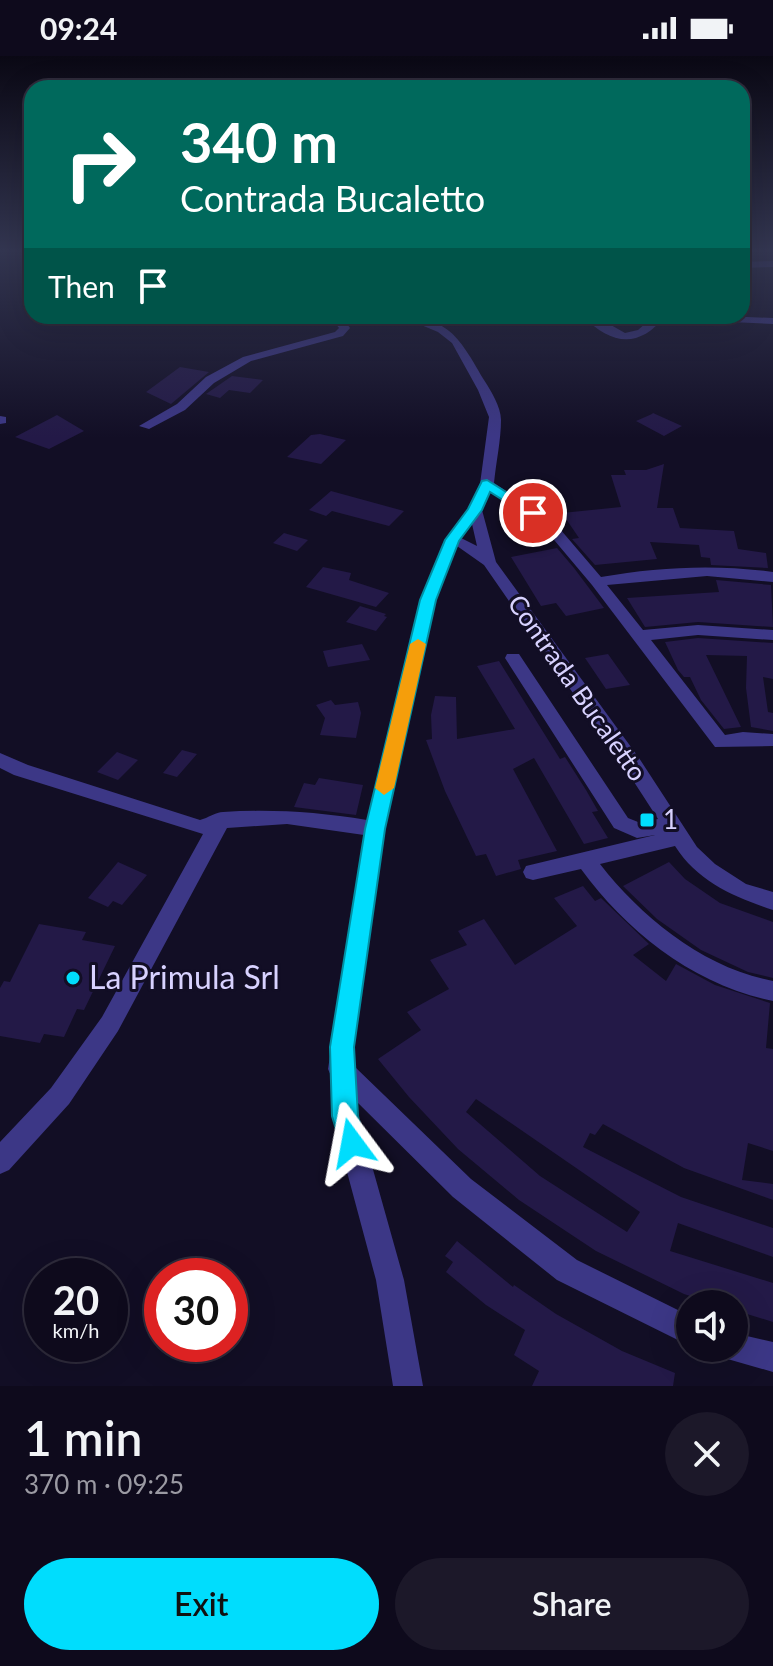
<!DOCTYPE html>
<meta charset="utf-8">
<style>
:root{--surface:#0e0a1c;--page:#1c1829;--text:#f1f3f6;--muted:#9b9aa3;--line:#2e2b3b;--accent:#00ddfd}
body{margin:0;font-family:Lato,sans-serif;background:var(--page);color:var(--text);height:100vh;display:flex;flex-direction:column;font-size:30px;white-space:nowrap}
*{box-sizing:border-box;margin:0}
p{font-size:26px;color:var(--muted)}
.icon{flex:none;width:44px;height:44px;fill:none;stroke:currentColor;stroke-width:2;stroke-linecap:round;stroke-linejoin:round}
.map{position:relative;height:1330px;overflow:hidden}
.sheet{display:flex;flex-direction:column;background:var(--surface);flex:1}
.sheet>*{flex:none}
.banner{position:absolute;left:24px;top:24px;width:726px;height:244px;border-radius:24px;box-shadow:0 8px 32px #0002,0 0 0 2px var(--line);background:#00695c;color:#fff;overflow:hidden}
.tools{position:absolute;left:676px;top:1234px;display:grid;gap:16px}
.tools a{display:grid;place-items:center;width:72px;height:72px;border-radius:50%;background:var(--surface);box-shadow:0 8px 32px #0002,0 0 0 2px var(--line);font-size:40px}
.speed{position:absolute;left:24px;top:1202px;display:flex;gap:16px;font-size:40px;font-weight:700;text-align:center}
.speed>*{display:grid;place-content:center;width:104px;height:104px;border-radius:50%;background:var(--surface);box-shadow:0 8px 32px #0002,0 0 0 2px var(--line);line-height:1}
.speed small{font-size:20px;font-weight:400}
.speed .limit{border:12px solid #d22;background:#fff;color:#111}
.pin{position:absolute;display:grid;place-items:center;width:68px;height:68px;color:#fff;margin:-34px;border:4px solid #fff;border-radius:50%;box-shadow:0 2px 8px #0007}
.me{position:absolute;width:88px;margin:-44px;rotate:347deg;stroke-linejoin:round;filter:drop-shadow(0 0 6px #0008)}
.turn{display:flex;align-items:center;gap:28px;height:168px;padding:0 24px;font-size:36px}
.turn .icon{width:104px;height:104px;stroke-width:2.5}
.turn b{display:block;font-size:56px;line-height:68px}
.then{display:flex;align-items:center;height:76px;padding:0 24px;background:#0003;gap:16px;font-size:30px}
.round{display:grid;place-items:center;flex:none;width:84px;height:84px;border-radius:42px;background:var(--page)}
.headline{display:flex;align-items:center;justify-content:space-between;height:136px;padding:0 24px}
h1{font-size:48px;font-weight:600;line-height:60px}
.cta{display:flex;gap:16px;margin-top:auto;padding:16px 24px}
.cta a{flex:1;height:92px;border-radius:48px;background:var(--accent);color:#111;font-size:32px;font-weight:600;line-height:92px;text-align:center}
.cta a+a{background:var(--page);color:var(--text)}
.status{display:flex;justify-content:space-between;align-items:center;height:56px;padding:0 40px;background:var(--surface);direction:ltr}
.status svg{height:22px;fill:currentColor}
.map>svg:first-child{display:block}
</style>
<div class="status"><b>09:24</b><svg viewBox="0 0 49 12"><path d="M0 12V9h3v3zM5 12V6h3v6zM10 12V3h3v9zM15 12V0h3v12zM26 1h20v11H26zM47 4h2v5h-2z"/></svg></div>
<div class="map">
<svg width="773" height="1330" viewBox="0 0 773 1330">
<rect width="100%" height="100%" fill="#120e25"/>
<path fill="#231947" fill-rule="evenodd" d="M 180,311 L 209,316 L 171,348 L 146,336 Z
M 232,320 L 263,324 L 250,337 L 229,334 L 220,342 L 206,338 Z
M 652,358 L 653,357 L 682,370 L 664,380 L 636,365 Z
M 57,359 L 84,375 L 49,393 L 15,381 Z
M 320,378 L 346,384 L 321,408 L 287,401 L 311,379 Z
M 664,408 L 657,452 L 673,452 L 680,472 L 734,475 L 738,493 L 766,497 L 768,512 L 711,509 L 710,502 L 701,501 L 699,489 L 650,486 L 657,503 L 595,509 L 572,483 L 579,482 L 562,457 L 621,451 L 611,419 L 626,419 L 624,414 L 646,414 Z
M 331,435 L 404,455 L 389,470 L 332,455 L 326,460 L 309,454 Z
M 284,477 L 308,484 L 297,495 L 273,487 Z
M 557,492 L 574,512 L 604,552 L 566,560 L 556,547 L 541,550 L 511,501 Z
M 323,511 L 351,517 L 349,524 L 389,537 L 376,551 L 306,531 Z
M 716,524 L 771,529 L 773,571 L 698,566 L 645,571 L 627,542 L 719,536 Z
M 360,550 L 386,558 L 384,560 L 387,561 L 376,575 L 346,566 Z
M 698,582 L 773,587 L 773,623 L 763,621 L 768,656 L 773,657 L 773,675 L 751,671 L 746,632 L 747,600 L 706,599 L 741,671 L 724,673 L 701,644 L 690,621 L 684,621 L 678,614 L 665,586 Z
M 362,588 L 370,604 L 328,611 L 323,595 Z
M 608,598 L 630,629 L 606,633 L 585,602 Z
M 499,605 L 560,703 L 565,701 L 586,734 L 598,755 L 592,756 L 608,782 L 584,788 L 534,702 L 513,713 L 557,795 L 518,804 L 521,813 L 496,820 L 486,798 L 476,800 L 445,735 L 426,684 L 432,683 L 431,659 L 435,640 L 456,641 L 457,683 L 515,673 L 477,610 Z
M 331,644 L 335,649 L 358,646 L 361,657 L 356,682 L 320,679 L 325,662 L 316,649 Z
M 182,694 L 197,698 L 177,721 L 163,717 Z
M 117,696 L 138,704 L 118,724 L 97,716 Z
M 319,722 L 363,729 L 356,759 L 294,751 L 304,727 L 315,729 Z
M 118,806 L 147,819 L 122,849 L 113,845 L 108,851 L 88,842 Z
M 669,806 L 685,823 L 720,847 L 773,866 L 773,922 L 748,916 L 701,894 L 657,863 L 623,830 Z
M 583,830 L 595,845 L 601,842 L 649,888 L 633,899 L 666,925 L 676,908 L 715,929 L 770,947 L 766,992 L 773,993 L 773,1095 L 748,1087 L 742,1124 L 773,1128 L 773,1144 L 684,1112 L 603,1068 L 595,1079 L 590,1077 L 583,1091 L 681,1141 L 773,1172 L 773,1201 L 678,1167 L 670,1195 L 773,1227 L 773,1266 L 734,1254 L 734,1248 L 715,1248 L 684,1238 L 596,1195 L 519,1144 L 458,1093 L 409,1041 L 378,1003 L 421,974 L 407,956 L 449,933 L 430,904 L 467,889 L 458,875 L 484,863 L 515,909 L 577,870 L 554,842 ZM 476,1043 L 640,1156 L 627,1176 L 540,1120 L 466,1056 Z
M 39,868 L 86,876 L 82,884 L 115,890 L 84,954 L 77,953 L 64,981 L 44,978 L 40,987 L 0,980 L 0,932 L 4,925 L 10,926 Z
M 457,1185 L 513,1231 L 514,1229 L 556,1258 L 622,1295 L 675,1317 L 673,1330 L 532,1330 L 539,1315 L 514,1299 L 525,1274 L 486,1249 L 446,1216 L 453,1206 L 445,1200 Z"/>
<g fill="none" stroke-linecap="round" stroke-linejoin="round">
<path fill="#3c3786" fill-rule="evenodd" d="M 773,205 L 773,211 L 742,212 L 742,206 Z
M 330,260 L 341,260 L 350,272 L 343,280 L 251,305 L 214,327 L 185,354 L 149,373 L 139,370 L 177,348 L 206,321 L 243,301 L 335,276 L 339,272 Z
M 382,260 C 445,260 454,271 484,324 C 491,335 501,351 501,364 C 501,384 496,406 494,427 L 554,466 L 601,521 C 658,511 715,508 773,516 L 773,526 L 707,520 L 607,529 L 643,574 L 698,569 L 773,574 L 773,584 L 698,579 L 651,584 L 725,679 L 743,676 L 773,678 L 773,690 L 715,691 L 592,529 L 544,472 L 490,436 L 482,454 L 496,506 L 639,702 L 697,791 L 715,808 L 746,828 L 773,836 L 773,854 C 734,841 698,826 675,790 L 600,808 C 642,862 704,912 773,925 L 773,945 C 694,929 627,876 581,813 L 533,824 L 526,822 L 523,816 L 526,810 L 655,779 L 637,782 L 614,772 L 505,602 L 507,598 L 519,598 L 628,762 L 638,766 L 658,763 L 625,712 L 484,509 L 457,490 L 436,544 L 385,773 L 354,991 L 355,1011 L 471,1123 L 577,1204 L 690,1260 L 690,1290 L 557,1224 L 453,1141 L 357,1046 L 358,1060 L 404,1224 L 423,1330 L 393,1330 L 376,1224 L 332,1060 L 331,1020 L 328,1013 L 364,779 L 287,768 L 227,772 L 118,975 L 69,1048 L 9,1114 L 0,1118 L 0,1086 L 51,1032 L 102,961 L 203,778 L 14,719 L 0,712 L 0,697 L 28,709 L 200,764 C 208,762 216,756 223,756 C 272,753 318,756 367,764 L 420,544 L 445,484 L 468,453 L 480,428 L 489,361 L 478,334 L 452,287 L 438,276 L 414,266 ZM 472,468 L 477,490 L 461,482 Z
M 583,260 L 595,260 L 625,277 L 638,274 L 654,260 L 665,260 C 639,293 611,289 583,260 Z
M 725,260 L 773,262 L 773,268 L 731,266 Z
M 0,360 L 6,361 L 6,367 L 0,368 Z
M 734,1277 L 773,1286 L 773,1316 L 724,1302 L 719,1292 L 734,1292 Z"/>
</g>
<linearGradient id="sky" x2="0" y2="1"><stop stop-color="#0a0814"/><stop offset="0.51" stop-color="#333651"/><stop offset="1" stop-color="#333651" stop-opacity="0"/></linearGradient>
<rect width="773" height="382" fill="url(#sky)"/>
<path fill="#00ddfd" stroke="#0090a4" stroke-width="2" d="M 487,424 L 540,457 L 533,462 L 528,460 L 490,436 L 482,454 L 459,485 L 436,544 L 385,773 L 354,991 L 358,1060 L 365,1087 L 362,1096 L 352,1100 L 343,1096 L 332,1060 L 330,991 L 365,773 L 420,544 L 445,484 L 468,453 L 482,425 Z"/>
<path fill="#f59e0b" d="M 418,583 L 426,588 L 394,732 L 384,739 L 375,732 L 410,588 Z"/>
<g fill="#00ddfd" stroke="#120e25" stroke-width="3">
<rect x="639" y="756" width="16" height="16" rx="4"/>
<circle cx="73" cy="922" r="8"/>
</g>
<g text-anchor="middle" stroke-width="6" stroke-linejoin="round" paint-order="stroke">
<g font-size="26" fill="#d8d2ff" stroke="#120e25">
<text transform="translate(577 632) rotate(55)" y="9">Contrada Bucaletto</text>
</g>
<g font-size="26" fill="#d8d2ff" stroke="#120e25" text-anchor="start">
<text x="663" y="773">1</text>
</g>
<g font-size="32" fill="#d8d2ff" stroke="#120e25" text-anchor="start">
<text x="89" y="933">La Primula Srl</text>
</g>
</g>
</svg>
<div class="tools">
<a><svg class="icon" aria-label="sound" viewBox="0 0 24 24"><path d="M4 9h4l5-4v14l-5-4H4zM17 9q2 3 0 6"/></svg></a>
</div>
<div class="speed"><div>20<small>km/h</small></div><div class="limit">30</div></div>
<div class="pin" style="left:533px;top:457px;background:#d93025"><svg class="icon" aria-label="arrive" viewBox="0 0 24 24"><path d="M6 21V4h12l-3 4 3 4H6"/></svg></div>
<svg class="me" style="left:352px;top:1087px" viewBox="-20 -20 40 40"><path d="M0-17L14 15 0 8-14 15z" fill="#00ddfd" stroke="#fff" stroke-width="4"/></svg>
<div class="banner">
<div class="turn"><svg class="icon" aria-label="right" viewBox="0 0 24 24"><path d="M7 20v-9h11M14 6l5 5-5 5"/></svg><div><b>340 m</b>Contrada Bucaletto</div></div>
<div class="then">Then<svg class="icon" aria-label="arrive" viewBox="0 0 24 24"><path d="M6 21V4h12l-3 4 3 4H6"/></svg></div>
</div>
</div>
<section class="sheet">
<div class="headline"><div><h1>1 min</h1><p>370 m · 09:25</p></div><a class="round"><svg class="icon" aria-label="close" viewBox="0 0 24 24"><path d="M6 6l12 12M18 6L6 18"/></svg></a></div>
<div class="cta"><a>Exit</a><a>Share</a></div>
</section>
